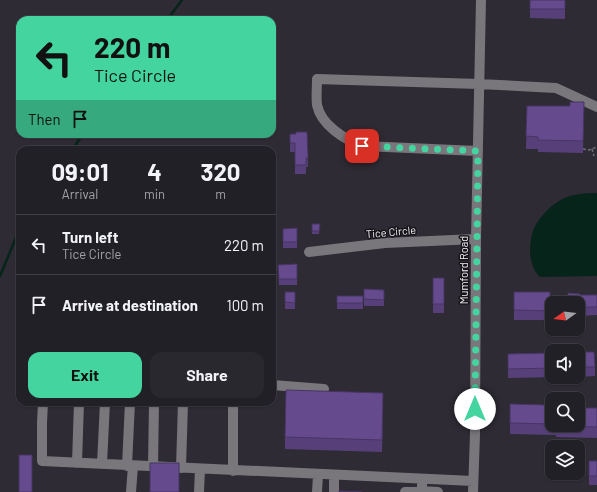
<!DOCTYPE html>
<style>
:root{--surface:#222027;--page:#2a282f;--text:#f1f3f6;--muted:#a2a3a7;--line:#3f3e44;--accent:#44d49f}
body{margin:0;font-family:Barlow,sans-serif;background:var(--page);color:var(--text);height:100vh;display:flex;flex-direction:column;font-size:15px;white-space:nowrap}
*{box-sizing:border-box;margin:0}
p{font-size:13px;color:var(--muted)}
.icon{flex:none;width:22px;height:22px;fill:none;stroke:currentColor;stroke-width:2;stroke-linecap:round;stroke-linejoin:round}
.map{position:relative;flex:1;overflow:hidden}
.side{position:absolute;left:16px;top:146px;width:260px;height:260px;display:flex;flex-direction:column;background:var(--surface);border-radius:12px;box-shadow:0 1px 3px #0004,0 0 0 1px var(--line)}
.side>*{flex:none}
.top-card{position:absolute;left:16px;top:16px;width:260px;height:122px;border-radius:12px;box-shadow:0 1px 3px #0004,0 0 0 1px var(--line);background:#44d49f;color:#111;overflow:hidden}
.needle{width:26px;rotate:256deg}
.fabs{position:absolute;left:545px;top:296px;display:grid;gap:8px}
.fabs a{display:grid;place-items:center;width:40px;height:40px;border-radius:8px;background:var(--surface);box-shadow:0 1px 3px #0004,0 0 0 1px var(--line);font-size:20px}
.pin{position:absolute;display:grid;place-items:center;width:34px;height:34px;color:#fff;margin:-17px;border-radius:8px;box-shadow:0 2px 6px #0006}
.me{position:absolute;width:44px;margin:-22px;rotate:0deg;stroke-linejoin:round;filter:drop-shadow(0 0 3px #0008)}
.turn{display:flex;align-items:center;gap:14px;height:84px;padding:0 12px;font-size:18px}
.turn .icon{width:52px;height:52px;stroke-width:2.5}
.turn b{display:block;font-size:28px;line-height:34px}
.then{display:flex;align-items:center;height:38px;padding:0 12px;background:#0003;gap:8px;font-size:15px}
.eta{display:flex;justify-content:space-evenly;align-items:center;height:68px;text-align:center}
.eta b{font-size:24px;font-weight:700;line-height:28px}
.action{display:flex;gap:8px;margin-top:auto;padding:8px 12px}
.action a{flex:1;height:46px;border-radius:12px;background:var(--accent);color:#111;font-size:16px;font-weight:700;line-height:46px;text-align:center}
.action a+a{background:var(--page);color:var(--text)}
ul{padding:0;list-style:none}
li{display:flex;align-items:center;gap:12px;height:60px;padding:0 12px;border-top:1px solid var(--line)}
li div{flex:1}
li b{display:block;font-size:15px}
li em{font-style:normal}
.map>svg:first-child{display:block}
</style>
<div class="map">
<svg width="597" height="492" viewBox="0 0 597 492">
<rect width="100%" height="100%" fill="#2e2b34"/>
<path fill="#062419" d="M 597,193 L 597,276 L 540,277 C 528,266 528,243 534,228 C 539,218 549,207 559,201 C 570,194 583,193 597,193 Z"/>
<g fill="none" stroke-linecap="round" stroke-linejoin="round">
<path stroke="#062419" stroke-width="2.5" d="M 167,20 L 182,0
M 72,150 L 83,134
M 0,276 L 20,228"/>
<path stroke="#706e76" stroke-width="1.5" stroke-dasharray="3 2" stroke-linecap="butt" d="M 583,149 L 589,150 L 597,147
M 592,149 L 594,156"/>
<path stroke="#79777c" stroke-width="10" d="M 478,151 L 363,146 C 345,140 321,125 317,105 C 316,96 317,88 317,79 L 479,84 L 556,88 L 597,107
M 309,252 L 385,243 L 476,239
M 272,385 L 324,389
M 43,402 L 42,423 L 42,461 L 473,481
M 233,402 L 233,471
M 77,463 L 79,402
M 102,464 L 105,402
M 127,466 L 130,402
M 153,467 L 154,402
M 181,468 L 183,402
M 422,479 L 422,491 L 438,492
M 131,492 L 133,466
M 199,492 L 200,469
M 317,492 L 318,475
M 334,492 L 334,475
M 405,492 L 422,492
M 473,492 L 475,434 L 476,239 L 481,0"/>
</g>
<path fill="#574079" d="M 530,0 L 565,0 L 565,19 L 530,18 Z
M 584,102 L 583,153 L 538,152 L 538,149 L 526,149 L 527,106 L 570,106 Z
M 307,132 L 308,167 L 306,167 L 306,174 L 295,174 L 295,152 L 290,152 L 290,134 L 296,134 Z
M 312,224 L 320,224 L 319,234 L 312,234 Z
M 297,228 L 297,248 L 283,248 L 283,229 Z
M 297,264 L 297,285 L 279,285 L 278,265 Z
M 433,278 L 444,278 L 444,313 L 433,313 Z
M 364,289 L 384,290 L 384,306 L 364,306 Z
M 285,292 L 295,292 L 295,309 L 285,309 Z
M 514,292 L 550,292 L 550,320 L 514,320 Z
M 580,295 L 597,295 L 597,315 L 580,316 L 580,321 L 578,321 L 578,303 Z
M 337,296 L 363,296 L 363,309 L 337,309 Z
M 578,352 L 595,367 L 595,376 L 578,377 Z
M 552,353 L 552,377 L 561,377 L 508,378 L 508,354 Z
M 383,405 L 382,452 L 285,449 L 285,437 Z
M 546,407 L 552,407 L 552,425 L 578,425 L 597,408 L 597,438 L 556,437 L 556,435 L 510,434 L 510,423 Z
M 589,461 L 597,461 L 597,485 L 589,485 Z"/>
<path fill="#473463" d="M 383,393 L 383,405 L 382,452 L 382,440 Z"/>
<path fill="#654b8d" stroke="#473463" d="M 530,0 L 565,0 L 565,9 L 530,9 Z
M 570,102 L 584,102 L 583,141 L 538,140 L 538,137 L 526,136 L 527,106 L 570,106 Z
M 296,132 L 307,132 L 308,158 L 306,158 L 306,165 L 295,165 L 295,143 L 290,143 L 290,134 L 296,134 Z
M 312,224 L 320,224 L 319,231 L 312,231 Z
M 297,228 L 297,242 L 283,242 L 283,229 Z
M 297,264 L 297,279 L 279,279 L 278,265 Z
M 433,278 L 444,278 L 444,304 L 433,304 Z
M 364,289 L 384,290 L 384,300 L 364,299 Z
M 285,292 L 295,292 L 295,303 L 285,302 Z
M 514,292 L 550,292 L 550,311 L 514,310 Z
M 568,293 L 580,294 L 580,295 L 597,295 L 597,307 L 580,307 L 580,312 L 578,312 L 578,303 L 568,303 Z
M 337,296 L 363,296 L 363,303 L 337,303 Z
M 578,352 L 594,352 L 595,367 L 578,367 Z
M 552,353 L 552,368 L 508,369 L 508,354 Z
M 286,390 L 383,393 L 382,440 L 285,437 Z
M 510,404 L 546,405 L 546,407 L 552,407 L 552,424 L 510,423 Z
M 578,408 L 597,408 L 597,427 L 556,426 L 556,425 L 578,425 Z
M 19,455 L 32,455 L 32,492 L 19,492 Z
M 589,461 L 597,461 L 597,476 L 589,476 Z
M 150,463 L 179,463 L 179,492 L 150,492 Z
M 339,491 L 362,492 L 339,492 Z"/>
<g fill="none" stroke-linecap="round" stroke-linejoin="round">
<path stroke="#44d49f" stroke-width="7" stroke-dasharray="0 12.6" d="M 362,146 L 478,151 L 475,409"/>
</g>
<g text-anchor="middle" stroke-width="3" stroke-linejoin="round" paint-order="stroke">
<g font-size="11" fill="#f4f2f8" stroke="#161418">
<text transform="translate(391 232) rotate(-5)" y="4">Tice Circle</text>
<text transform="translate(464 270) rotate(-90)" y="4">Mumford Road</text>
</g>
</g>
</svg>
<div class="fabs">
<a><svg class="needle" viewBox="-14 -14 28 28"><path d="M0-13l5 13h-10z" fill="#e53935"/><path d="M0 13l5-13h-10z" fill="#a2a3a7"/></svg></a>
<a><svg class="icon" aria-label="sound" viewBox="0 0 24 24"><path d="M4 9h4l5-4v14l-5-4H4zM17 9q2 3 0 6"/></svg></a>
<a><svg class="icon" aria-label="search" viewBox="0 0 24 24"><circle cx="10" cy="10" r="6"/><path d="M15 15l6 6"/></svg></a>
<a><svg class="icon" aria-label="layers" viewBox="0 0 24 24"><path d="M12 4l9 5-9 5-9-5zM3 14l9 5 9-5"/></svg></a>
</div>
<div class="pin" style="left:362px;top:146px;background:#d93025"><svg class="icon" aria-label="arrive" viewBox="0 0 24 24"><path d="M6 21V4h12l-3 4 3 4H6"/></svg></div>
<svg class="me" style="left:475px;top:409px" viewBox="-20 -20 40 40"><circle r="19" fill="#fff"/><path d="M0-13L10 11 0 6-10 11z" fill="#44d49f"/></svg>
<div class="top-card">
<div class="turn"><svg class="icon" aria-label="left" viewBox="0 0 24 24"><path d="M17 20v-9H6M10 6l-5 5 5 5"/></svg><div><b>220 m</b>Tice Circle</div></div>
<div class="then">Then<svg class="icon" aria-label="arrive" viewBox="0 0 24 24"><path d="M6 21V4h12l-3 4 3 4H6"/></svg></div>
</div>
<section class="side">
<div class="eta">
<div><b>09:01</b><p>Arrival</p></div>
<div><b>4</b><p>min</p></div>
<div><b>320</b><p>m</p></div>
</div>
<ul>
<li><svg class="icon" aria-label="left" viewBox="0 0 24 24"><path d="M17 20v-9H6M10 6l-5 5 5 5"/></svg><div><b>Turn left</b><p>Tice Circle</p></div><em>220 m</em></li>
<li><svg class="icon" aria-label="arrive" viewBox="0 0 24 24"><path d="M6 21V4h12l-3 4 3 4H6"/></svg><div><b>Arrive at destination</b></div><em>100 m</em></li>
</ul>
<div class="action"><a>Exit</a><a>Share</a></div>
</section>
</div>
